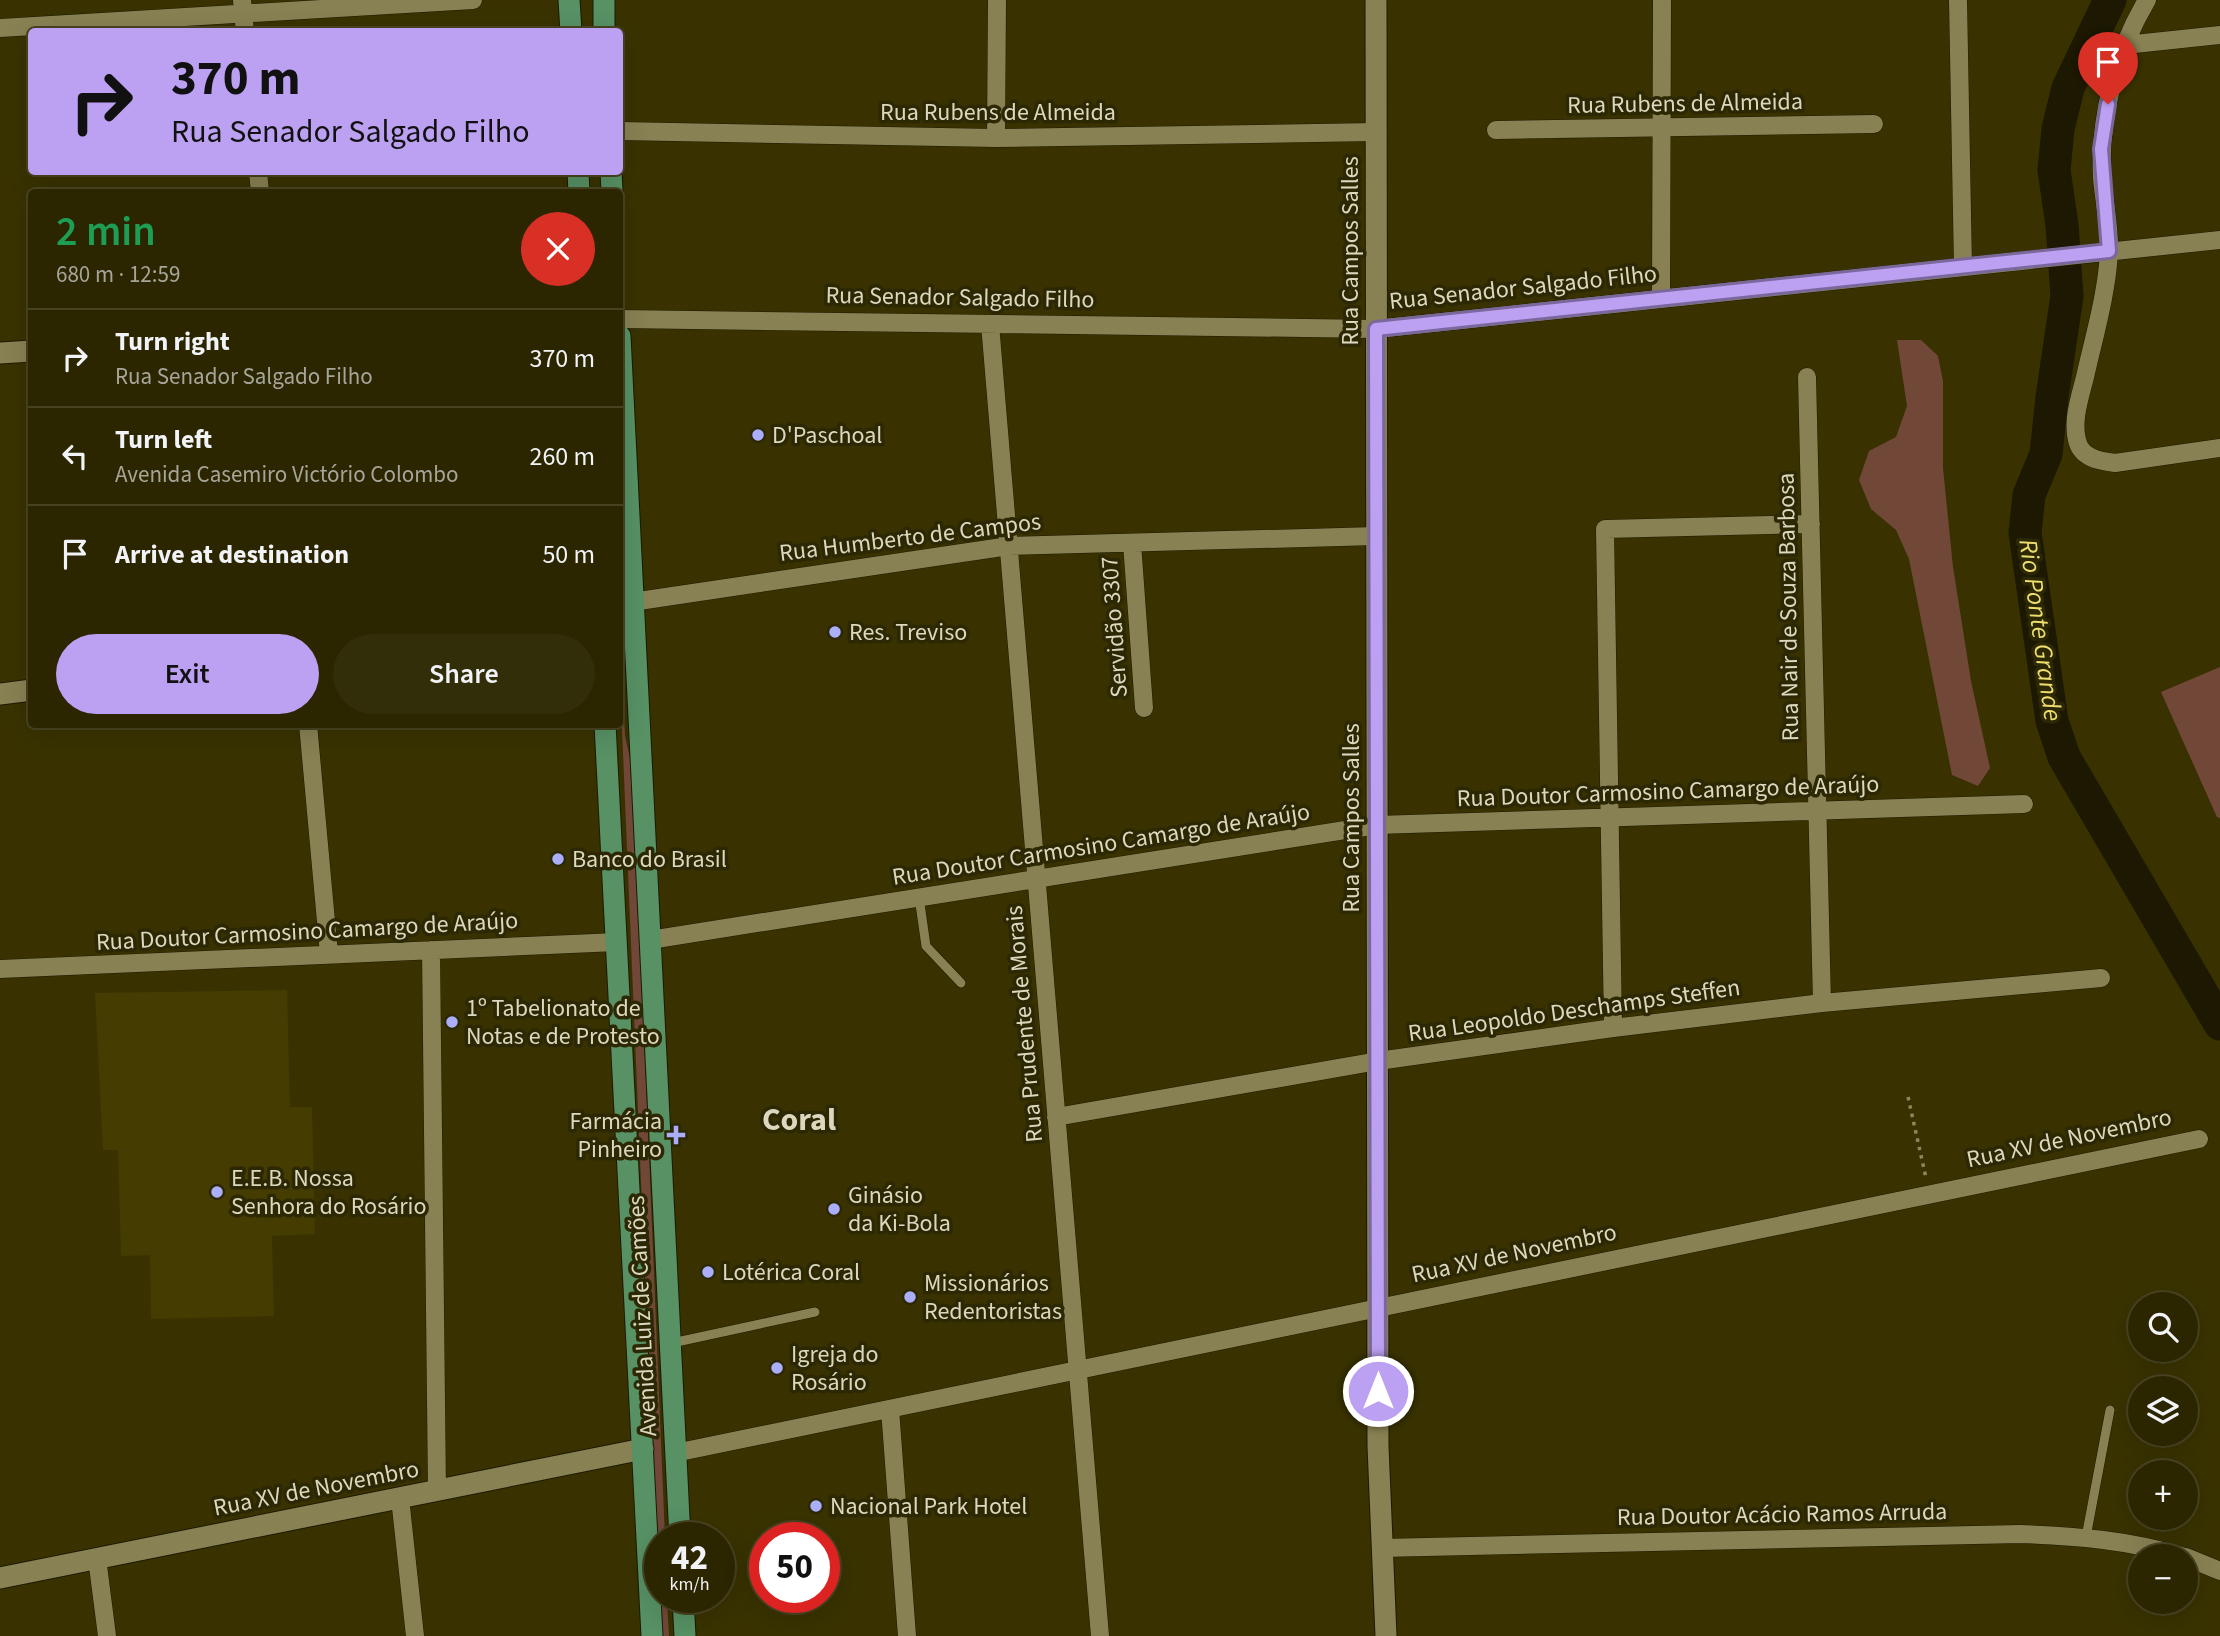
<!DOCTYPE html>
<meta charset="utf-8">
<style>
:root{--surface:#2b2600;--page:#332e0a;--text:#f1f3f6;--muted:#a6a599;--line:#474322;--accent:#bca0f2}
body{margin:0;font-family:"Source Sans 3",sans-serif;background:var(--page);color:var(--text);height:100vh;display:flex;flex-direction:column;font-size:26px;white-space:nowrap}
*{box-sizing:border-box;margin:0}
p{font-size:23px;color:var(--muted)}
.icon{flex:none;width:38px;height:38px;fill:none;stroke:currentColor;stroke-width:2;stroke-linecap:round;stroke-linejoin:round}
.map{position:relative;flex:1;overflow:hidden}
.sheet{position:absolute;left:28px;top:189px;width:595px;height:539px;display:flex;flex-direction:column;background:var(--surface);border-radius:7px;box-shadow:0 7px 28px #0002,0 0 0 2px var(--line)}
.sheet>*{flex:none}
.banner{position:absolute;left:28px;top:28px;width:595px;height:147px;border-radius:7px;box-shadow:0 7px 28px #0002,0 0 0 2px var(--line);background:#bca0f2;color:#111;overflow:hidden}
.buttons{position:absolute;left:2128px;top:1292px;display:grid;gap:14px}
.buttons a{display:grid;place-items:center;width:70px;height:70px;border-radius:50%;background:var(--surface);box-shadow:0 7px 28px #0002,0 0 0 2px var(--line);font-size:35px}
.speed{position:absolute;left:644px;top:1522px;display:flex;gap:14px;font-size:35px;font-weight:700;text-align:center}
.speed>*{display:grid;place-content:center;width:91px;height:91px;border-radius:50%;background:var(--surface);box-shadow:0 7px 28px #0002,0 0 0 2px var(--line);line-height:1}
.speed small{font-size:18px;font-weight:400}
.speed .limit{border:10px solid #d22;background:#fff;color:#111}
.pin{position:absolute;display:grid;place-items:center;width:60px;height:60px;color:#fff;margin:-72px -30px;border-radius:50% 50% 50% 0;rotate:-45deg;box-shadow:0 0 7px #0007}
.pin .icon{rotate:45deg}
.me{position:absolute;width:77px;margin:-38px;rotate:0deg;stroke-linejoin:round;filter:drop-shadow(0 0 5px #0008)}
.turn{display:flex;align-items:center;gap:24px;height:147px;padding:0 28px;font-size:32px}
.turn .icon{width:91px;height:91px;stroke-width:2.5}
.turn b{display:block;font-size:49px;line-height:60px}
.round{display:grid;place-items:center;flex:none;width:74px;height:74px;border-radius:37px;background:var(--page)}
.overview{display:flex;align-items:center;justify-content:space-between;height:119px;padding:0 28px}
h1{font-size:42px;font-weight:600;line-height:52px;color:#1e9e55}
.primary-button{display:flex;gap:14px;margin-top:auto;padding:14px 28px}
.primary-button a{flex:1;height:80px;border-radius:42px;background:var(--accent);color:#111;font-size:28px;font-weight:600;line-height:80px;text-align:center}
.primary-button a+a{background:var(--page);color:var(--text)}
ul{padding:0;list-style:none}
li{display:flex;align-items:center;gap:21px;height:98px;padding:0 28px;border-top:2px solid var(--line)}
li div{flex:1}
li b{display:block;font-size:26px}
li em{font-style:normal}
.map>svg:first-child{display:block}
</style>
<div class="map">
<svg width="2220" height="1636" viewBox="0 0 2220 1636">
<rect width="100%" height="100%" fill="#393200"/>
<path fill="#443c00" d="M 287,990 L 290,1107 L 312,1107 L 315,1234 L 272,1236 L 274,1316 L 151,1319 L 150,1255 L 121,1256 L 118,1150 L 103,1150 L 95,993 Z"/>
<path fill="#714738" d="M 1897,340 L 1921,340 L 1938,356 L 1943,381 L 1943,468 L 1953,567 L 1971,681 L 1990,768 L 1978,786 L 1952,775 L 1909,559 L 1896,530 L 1871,509 L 1859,480 L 1869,451 L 1896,437 L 1907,406 Z
M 620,629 L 625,736 L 633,772 L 665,1538 L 660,1538 L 660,1598 L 667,1598 L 669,1636 L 660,1636 L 620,681 Z
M 2220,667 L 2220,818 L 2217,817 L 2161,692 Z"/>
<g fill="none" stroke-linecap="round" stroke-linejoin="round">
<path stroke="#1c1801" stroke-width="5" d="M 2217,1018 L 2220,1012"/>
<path stroke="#1c1801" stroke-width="33" d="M 2110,0 L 2068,88 L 2058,129 L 2054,170 L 2062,225 L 2067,296 L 2052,397 L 2046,454 L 2029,495 L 2025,533 L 2052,721 L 2064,757 L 2220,1024"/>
<defs>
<path id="lane" d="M 919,897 L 926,946 L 961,983
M 672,1343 L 815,1312
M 2086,1537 L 2110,1410"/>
<path id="street" d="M 242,0 L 245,32
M 1958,0 L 1963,267
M 2147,0 C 2116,52 2099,117 2102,178 C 2104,202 2110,227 2109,252 C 2107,293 2094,337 2085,377 C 2080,397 2072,420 2077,440 C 2081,458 2099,461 2115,463 L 2220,448
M 0,28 L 473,0
M 2125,45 L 2220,35
M 1496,130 L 1874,124
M 620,131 L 996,138 L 1376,132
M 996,138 L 997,0
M 258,172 L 260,192
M 1661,299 L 1662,0
M 620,319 L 1376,329 L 2220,240
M 990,324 L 1100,1636
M 1807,377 L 1822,1003
M 1132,543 L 1144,708
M 632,602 L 1009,546 L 1376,536
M 308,724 L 329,954
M 650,940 L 1377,825 L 2024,804
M 431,950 L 437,1490
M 0,969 L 617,942
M 1613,1028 L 1605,529 L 1811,524
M 1056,1117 L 1378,1061 L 1613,1028 L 1822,1003 L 2101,978
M 890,1409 L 907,1636
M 675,1453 L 2199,1139
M 400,1498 L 415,1636
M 1381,1548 L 2020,1534 C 2076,1536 2127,1540 2181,1556
M 2186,1557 L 2220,1571
M 97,1558 L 107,1636"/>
<path id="secondary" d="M 1376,0 L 1378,1446 L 1386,1636
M 0,353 L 32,351
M 0,694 L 32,690
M 0,1578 L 643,1449"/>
<path id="primary" d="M 569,0 L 571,32
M 604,0 L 604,32
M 578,172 L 579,192
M 611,172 L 612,192
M 620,336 L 680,1538
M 605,724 L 652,1636
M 683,1598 L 685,1636"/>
</defs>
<use href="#lane" stroke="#1d1a03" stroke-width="10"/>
<use href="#street" stroke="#1d1a03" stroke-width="19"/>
<use href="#secondary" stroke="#1d1a03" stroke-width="23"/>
<use href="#primary" stroke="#1d1a03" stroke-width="23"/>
<path stroke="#8b8661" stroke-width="3.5" stroke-dasharray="3.5 5" stroke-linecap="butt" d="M 1908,1097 L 1926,1178"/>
<use href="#lane" stroke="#888153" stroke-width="9"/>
<use href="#street" stroke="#888153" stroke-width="18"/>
<use href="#secondary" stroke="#888153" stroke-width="21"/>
<use href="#primary" stroke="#579164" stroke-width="21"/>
</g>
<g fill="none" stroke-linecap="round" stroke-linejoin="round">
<defs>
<path id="route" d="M 1378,1391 L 1376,329 L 2109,251 L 2101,149 L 2108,104"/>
</defs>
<use href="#route" stroke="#7a689d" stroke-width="18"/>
<use href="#route" stroke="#bca0f2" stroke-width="12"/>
</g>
<g fill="#abaffb" stroke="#2d2804" stroke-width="2.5">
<circle cx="758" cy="435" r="7"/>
<circle cx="835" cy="632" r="7"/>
<circle cx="558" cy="859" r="7"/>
<circle cx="452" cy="1022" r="7"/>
<path d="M672.5 1124.5h7v7h7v7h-7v7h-7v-7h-7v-7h7z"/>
<circle cx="217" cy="1192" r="7"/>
<circle cx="834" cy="1209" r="7"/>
<circle cx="708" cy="1272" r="7"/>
<circle cx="910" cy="1297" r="7"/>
<circle cx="777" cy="1368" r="7"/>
<circle cx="816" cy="1506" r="7"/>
</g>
<g text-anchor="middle" stroke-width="7" stroke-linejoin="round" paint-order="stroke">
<g font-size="24" fill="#dbd8bf" stroke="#2d2804">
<text transform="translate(1685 103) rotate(-1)" y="8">Rua Rubens de Almeida</text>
<text x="998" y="120">Rua Rubens de Almeida</text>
<text transform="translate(1350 251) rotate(-90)" y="8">Rua Campos Salles</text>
<text transform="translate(1523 287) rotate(-6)" y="8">Rua Senador Salgado Filho</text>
<text transform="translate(960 297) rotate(1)" y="8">Rua Senador Salgado Filho</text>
<text transform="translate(910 537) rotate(-7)" y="8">Rua Humberto de Campos</text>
<text transform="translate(1788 607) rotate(-91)" y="8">Rua Nair de Souza Barbosa</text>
<text transform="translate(1114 627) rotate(-94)" y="8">Servidão 3307</text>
<text transform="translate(1668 791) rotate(-2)" y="8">Rua Doutor Carmosino Camargo de Araújo</text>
<text transform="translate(1351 818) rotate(-90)" y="8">Rua Campos Salles</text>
<text transform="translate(1101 844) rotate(-9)" y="8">Rua Doutor Carmosino Camargo de Araújo</text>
<text transform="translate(307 931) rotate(-3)" y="8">Rua Doutor Carmosino Camargo de Araújo</text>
<text transform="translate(1574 1010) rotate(-8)" y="8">Rua Leopoldo Deschamps Steffen</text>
<text transform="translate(1024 1024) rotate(-95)" y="8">Rua Prudente de Morais</text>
<text transform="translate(2069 1138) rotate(-12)" y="8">Rua XV de Novembro</text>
<text transform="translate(1514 1253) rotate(-12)" y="8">Rua XV de Novembro</text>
<text transform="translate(642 1316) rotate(-93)" y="8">Avenida Luiz de Camões</text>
<text transform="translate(316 1488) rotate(-11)" y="8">Rua XV de Novembro</text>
<text transform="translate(1782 1514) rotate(-1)" y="8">Rua Doutor Acácio Ramos Arruda</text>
</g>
<g font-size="24" fill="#dbd8bf" stroke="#2d2804" text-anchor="start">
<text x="772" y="443">D'Paschoal</text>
<text x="849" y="640">Res. Treviso</text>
<text x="572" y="867">Banco do Brasil</text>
<text x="466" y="1016">1º Tabelionato de<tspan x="466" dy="28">Notas e de Protesto</tspan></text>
<text x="662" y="1129" text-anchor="end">Farmácia<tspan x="662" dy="28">Pinheiro</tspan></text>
<text x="231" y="1186">E.E.B. Nossa<tspan x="231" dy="28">Senhora do Rosário</tspan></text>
<text x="848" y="1203">Ginásio<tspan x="848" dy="28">da Ki-Bola</tspan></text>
<text x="722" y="1280">Lotérica Coral</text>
<text x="924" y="1291">Missionários<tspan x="924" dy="28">Redentoristas</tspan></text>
<text x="791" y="1362">Igreja do<tspan x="791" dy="28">Rosário</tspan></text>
<text x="830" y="1514">Nacional Park Hotel</text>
</g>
<g font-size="26" font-style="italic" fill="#eede70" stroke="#2d2804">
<text transform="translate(2041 630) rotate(82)" y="9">Rio Ponte Grande</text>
</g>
<g font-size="32" font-weight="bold" fill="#dbd8bf" stroke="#2d2804">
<text x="799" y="1130">Coral</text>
</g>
</g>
</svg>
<div class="buttons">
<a><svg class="icon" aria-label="search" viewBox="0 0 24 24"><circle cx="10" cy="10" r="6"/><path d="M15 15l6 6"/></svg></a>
<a><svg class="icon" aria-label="layers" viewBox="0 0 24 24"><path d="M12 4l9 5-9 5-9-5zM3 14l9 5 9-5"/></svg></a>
<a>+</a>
<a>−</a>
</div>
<div class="speed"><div>42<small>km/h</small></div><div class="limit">50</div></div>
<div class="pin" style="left:2108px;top:104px;background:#d93025"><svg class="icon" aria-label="arrive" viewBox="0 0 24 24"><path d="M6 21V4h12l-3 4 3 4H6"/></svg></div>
<svg class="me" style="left:1378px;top:1391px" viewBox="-20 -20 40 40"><circle r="17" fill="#bca0f2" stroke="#fff" stroke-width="3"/><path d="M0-11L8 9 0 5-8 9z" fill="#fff"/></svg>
<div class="banner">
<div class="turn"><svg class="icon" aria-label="right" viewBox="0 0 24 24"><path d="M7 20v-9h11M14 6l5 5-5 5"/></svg><div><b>370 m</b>Rua Senador Salgado Filho</div></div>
</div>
<section class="sheet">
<div class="overview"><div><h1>2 min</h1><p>680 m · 12:59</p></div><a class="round" style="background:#d93025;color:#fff"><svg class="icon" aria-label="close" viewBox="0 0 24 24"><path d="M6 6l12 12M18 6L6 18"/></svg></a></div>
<ul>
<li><svg class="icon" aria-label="right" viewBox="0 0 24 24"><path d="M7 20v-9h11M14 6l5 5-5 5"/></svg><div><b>Turn right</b><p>Rua Senador Salgado Filho</p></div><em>370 m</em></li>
<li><svg class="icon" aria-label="left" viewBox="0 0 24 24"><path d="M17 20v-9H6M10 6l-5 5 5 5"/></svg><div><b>Turn left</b><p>Avenida Casemiro Victório Colombo</p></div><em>260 m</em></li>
<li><svg class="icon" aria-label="arrive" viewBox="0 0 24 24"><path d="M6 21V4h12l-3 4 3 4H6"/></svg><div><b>Arrive at destination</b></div><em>50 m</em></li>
</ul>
<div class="primary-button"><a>Exit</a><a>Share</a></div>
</section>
</div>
